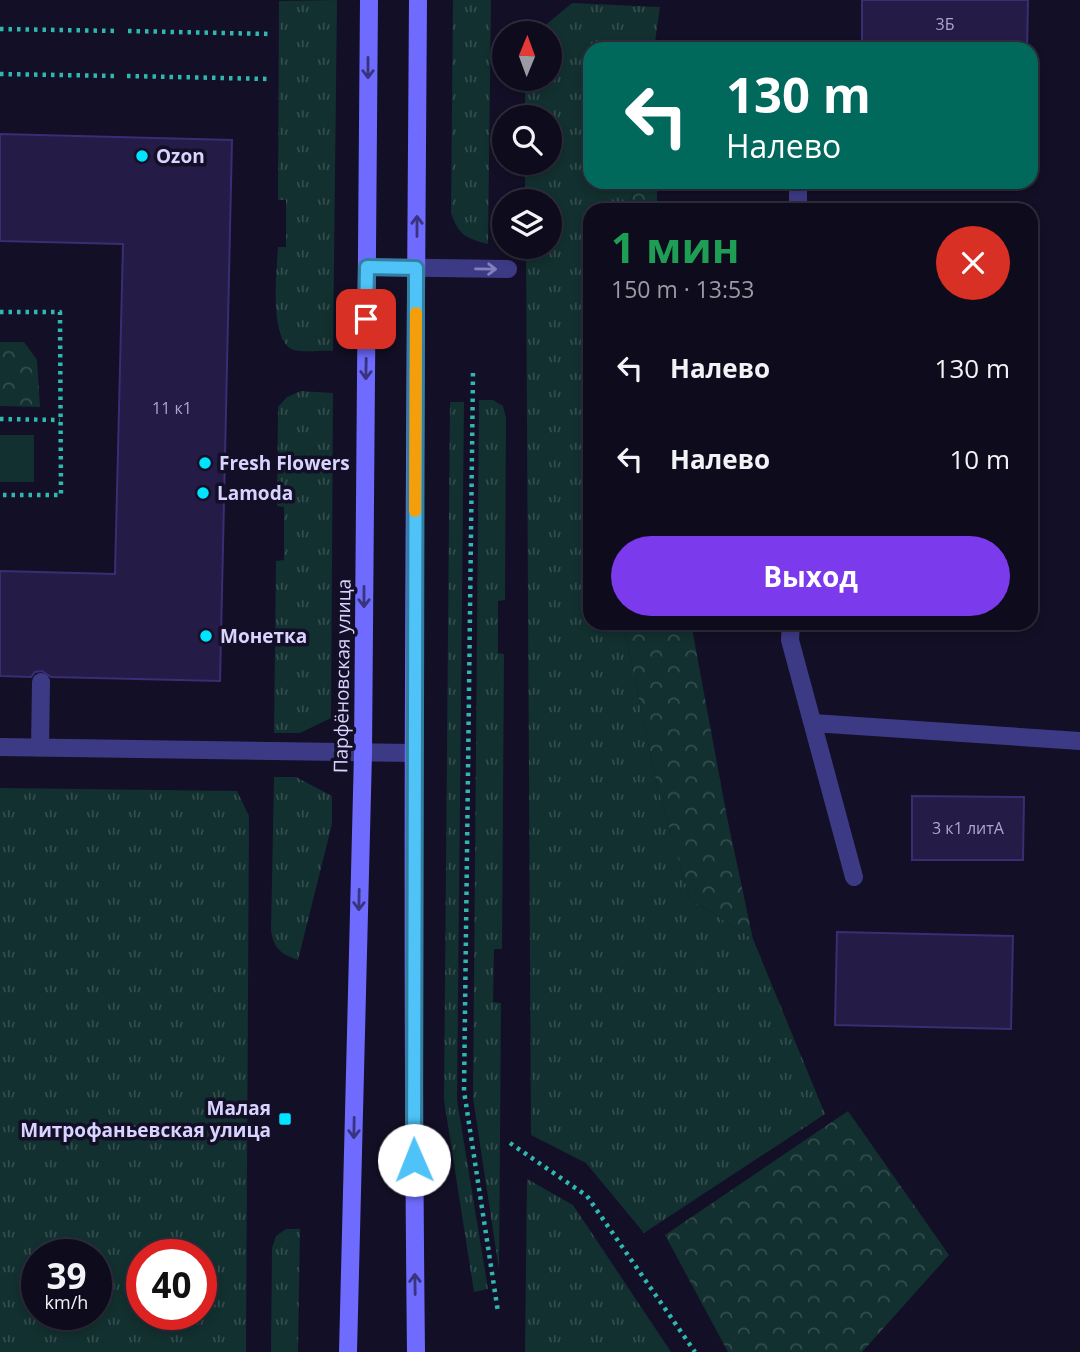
<!DOCTYPE html>
<html lang="ru">
<meta charset="utf-8">
<style>
:root{--surface:#0e0b1c;--page:#1c1929;--text:#f1f3f6;--muted:#9b9ba3;--line:#2e2b3b;--accent:#7c3aed}
body{margin:0;font-family:"Open Sans",sans-serif;background:var(--page);color:var(--text);height:100vh;display:flex;flex-direction:column;font-size:26px;white-space:nowrap}
*{box-sizing:border-box;margin:0}
p{font-size:23px;color:var(--muted)}
.icon{flex:none;width:38px;height:38px;fill:none;stroke:currentColor;stroke-width:2;stroke-linecap:round;stroke-linejoin:round}
.map{position:relative;flex:1;overflow:hidden}
.details{position:absolute;left:583px;top:203px;width:455px;height:427px;display:flex;flex-direction:column;background:var(--surface);border-radius:21px;box-shadow:0 4px 10px #0003,0 0 0 2px var(--line)}
.details>*{flex:none}
.top-card{position:absolute;left:583px;top:42px;width:455px;height:147px;border-radius:21px;box-shadow:0 4px 10px #0003,0 0 0 2px var(--line);background:#00695c;color:#fff;overflow:hidden}
.needle{width:46px;rotate:1deg}
.controls{position:absolute;left:492px;top:21px;display:grid;gap:14px}
.controls a{display:grid;place-items:center;width:70px;height:70px;border-radius:50%;background:var(--surface);box-shadow:0 4px 10px #0003,0 0 0 2px var(--line);font-size:35px}
.speed{position:absolute;left:21px;top:1239px;display:flex;gap:14px;font-size:35px;font-weight:700;text-align:center}
.speed>*{display:grid;place-content:center;width:91px;height:91px;border-radius:50%;background:var(--surface);box-shadow:0 4px 10px #0003,0 0 0 2px var(--line);line-height:1}
.speed small{font-size:18px;font-weight:400}
.speed .limit{border:10px solid #d22;background:#fff;color:#111}
.pin{position:absolute;display:grid;place-items:center;width:60px;height:60px;color:#fff;margin:-30px;border-radius:14px;box-shadow:0 4px 10px #0006}
.me{position:absolute;width:77px;margin:-38px;rotate:359deg;stroke-linejoin:round;filter:drop-shadow(0 0 5px #0008)}
.turn{display:flex;align-items:center;gap:24px;height:147px;padding:0 28px;font-size:32px}
.turn .icon{width:91px;height:91px;stroke-width:2.5}
.turn b{display:block;font-size:49px;line-height:60px}
.round{display:grid;place-items:center;flex:none;width:74px;height:74px;border-radius:37px;background:var(--page)}
.head{display:flex;align-items:center;justify-content:space-between;height:119px;padding:0 28px}
h1{font-size:42px;font-weight:700;line-height:52px;color:#1e9e55}
.action{display:flex;gap:14px;margin-top:auto;padding:14px 28px}
.action a{flex:1;height:80px;border-radius:42px;background:var(--accent);color:#fff;font-size:28px;font-weight:700;line-height:80px;text-align:center}
ul{padding:0;list-style:none}
li{display:flex;align-items:center;gap:21px;height:91px;padding:0 28px}
li div{flex:1}
li b{display:block;font-size:26px}
li em{font-style:normal}
.map>svg:first-child{display:block}
</style>
<div class="map">
<svg width="1080" height="1352" viewBox="0 0 1080 1352">
<defs>
<pattern id="grass-tufts" width="24" height="20" patternUnits="userSpaceOnUse" patternTransform="scale(1.75)"><rect width="24" height="20" fill="#12302f"/><path d="M3 7l-1-3M5 7V3M7 7l1-3M15 17l-1-3M17 17v-4M19 17l1-3" fill="none" stroke="#344d4e"/></pattern>
<pattern id="forest-crowns" width="20" height="18" patternUnits="userSpaceOnUse" patternTransform="scale(1.75)"><rect width="20" height="18" fill="#12302f"/><path d="M2 6a3 3 0 1 1 6 0M12 15a3 3 0 1 1 6 0" fill="none" stroke="#344d4e"/></pattern>
</defs>
<rect width="100%" height="100%" fill="#130f26"/>
<path fill="url(#grass-tufts)" fill-rule="evenodd" d="M 337,0 L 333,351 C 321,350 305,353 294,350 C 268,342 277,269 278,247 L 286,247 L 286,200 L 278,200 L 279,1 Z
M 453,0 L 491,0 L 488,244 C 466,238 459,236 451,213 Z
M 572,3 L 660,7 L 654,49 L 590,49 L 590,182 L 634,182 L 630,210 L 590,210 L 590,623 L 623,623 L 657,785 L 690,899 L 753,939 L 825,1114 L 644,1233 L 586,1163 L 531,1135 L 526,247 L 550,247 L 550,201 L 525,201 L 525,163 L 550,163 L 550,117 L 525,117 L 525,79 L 550,79 L 550,33 L 536,33 Z
M 301,391 L 333,393 L 331,718 L 300,733 L 274,733 L 276,561 L 284,560 L 284,507 L 277,506 L 278,407 L 287,397 Z
M 479,400 L 493,400 L 503,406 L 506,418 L 505,600 L 498,601 L 498,653 L 504,654 L 502,949 L 494,949 L 493,1002 L 501,1003 L 499,1270 L 473,1098 Z
M 450,402 L 464,402 L 457,1100 L 488,1289 L 474,1292 L 444,1100 Z
M 274,777 L 296,777 L 332,796 L 332,824 L 298,960 C 281,954 274,949 271,931 Z
M 0,788 L 237,791 L 249,816 L 246,1352 L 0,1352 ZM 37,1255 L 96,1255 L 96,1314 L 37,1314 ZM 142,1255 L 201,1255 L 201,1314 L 142,1314 Z
M 527,1179 L 573,1205 L 671,1352 L 525,1352 Z
M 286,1229 L 300,1229 L 298,1352 L 271,1352 L 272,1248 L 276,1236 Z"/>
<path fill="url(#forest-crowns)" d="M 634,182 L 657,182 L 657,210 L 630,210 Z
M 0,342 L 24,342 L 37,360 L 40,407 L 0,406 Z
M 623,623 L 691,623 L 727,817 L 753,939 L 690,899 L 657,785 Z
M 848,1111 L 949,1255 L 862,1352 L 728,1352 L 665,1235 Z"/>
<path fill="#12302f" d="M 0,435 L 34,435 L 34,482 L 0,482 Z"/>
<path fill="#241b47" stroke="#3b2d73" stroke-width="2" d="M 862,0 L 1028,0 L 1027,49 L 862,49 Z
M 0,134 L 232,140 L 220,681 L 51,677 L 42,671 L 35,672 L 31,677 L 0,676 L 0,571 L 115,574 L 123,244 L 0,241 Z
M 912,796 L 1024,797 L 1023,860 L 912,860 Z
M 837,932 L 1013,936 L 1011,1029 L 835,1025 Z"/>
<g fill="none" stroke-linecap="round" stroke-linejoin="round">
<path stroke="#2fb8b0" stroke-width="4.5" stroke-dasharray="3.5 5" stroke-linecap="butt" d="M 0,29 L 118,31
M 128,31 L 270,34
M 0,74 L 117,76
M 127,76 L 270,79
M 0,312 L 60,312 L 61,495 L 0,495
M 473,373 L 464,1091 L 498,1312
M 0,419 L 60,420
M 510,1143 L 587,1196 L 695,1352"/>
<path stroke="#3d3a85" stroke-width="18" d="M 798,210 L 798,182
M 367,267 L 508,269
M 791,623 L 790,640 L 854,877
M 813,723 L 1080,741
M 0,747 L 413,753
M 40,748 L 41,682"/>
<path stroke="#6f6bff" stroke-width="18" d="M 348,1352 L 363,753 L 369,0
M 416,1352 C 411,901 415,451 418,0"/>
</g>
<defs><path id="oneway-shaft" d="M-6 0H5M1.5-3L5.5 0L1.5 3" fill="none" stroke-width="1.6" stroke-linecap="round" stroke-linejoin="round" transform="scale(1.75)"/></defs>
<g stroke="#38347d">
<use href="#oneway-shaft" transform="translate(368 68) rotate(90)"/>
<use href="#oneway-shaft" transform="translate(417 226) rotate(-90)"/>
<use href="#oneway-shaft" transform="translate(366 369) rotate(91)"/>
<use href="#oneway-shaft" transform="translate(364 597) rotate(90)"/>
<use href="#oneway-shaft" transform="translate(359 900) rotate(91)"/>
<use href="#oneway-shaft" transform="translate(354 1128) rotate(91)"/>
<use href="#oneway-shaft" transform="translate(415 1284) rotate(-91)"/>
</g>
<use stroke="#837fbc" href="#oneway-shaft" transform="translate(486 269) rotate(1)"/>
<g fill="none" stroke-linecap="round" stroke-linejoin="round">
<defs>
<path id="route" d="M 366,319 L 367,267 L 416,268 L 414,1160"/>
</defs>
<use href="#route" stroke="#337fa1" stroke-width="18"/>
<use href="#route" stroke="#4fc3f7" stroke-width="12"/>
<path stroke="#f59e0b" stroke-width="12" d="M 415,511 L 416,313"/>
</g>
<g fill="#00e5ff" stroke="#130f26" stroke-width="2.5">
<circle cx="142" cy="156" r="7"/>
<circle cx="205" cy="463" r="7"/>
<circle cx="203" cy="493" r="7"/>
<circle cx="206" cy="636" r="7"/>
<rect x="278" y="1112" width="14" height="14" rx="3.5"/>
</g>
<g text-anchor="middle" stroke-width="7" stroke-linejoin="round" paint-order="stroke">
<g font-size="16" fill="#aca6d1">
<text x="945" y="30">3Б</text>
<text x="172" y="414">11 к1</text>
<text x="968" y="834">3 к1 литА</text>
</g>
<g font-size="19" font-weight="bold" fill="#d9d4ff" stroke="#130f26" text-anchor="start">
<text x="156" y="163">Ozon</text>
<text x="219" y="470">Fresh Flowers</text>
<text x="217" y="500">Lamoda</text>
<text x="220" y="643">Монетка</text>
<text x="271" y="1115" text-anchor="end">Малая<tspan x="271" dy="22">Митрофаньевская улица</tspan></text>
</g>
<g font-size="19" fill="#d9d4ff" stroke="#130f26">
<text transform="translate(342 676) rotate(-89)" y="7">Парфёновская улица</text>
</g>
</g>
</svg>
<div class="controls">
<a><svg class="needle" viewBox="-14 -14 28 28"><path d="M0-13l5 13h-10z" fill="#e53935"/><path d="M0 13l5-13h-10z" fill="#9b9ba3"/></svg></a>
<a><svg class="icon" aria-label="search" viewBox="0 0 24 24"><circle cx="10" cy="10" r="6"/><path d="M15 15l6 6"/></svg></a>
<a><svg class="icon" aria-label="layers" viewBox="0 0 24 24"><path d="M12 4l9 5-9 5-9-5zM3 14l9 5 9-5"/></svg></a>
</div>
<div class="speed"><div>39<small>km/h</small></div><div class="limit">40</div></div>
<div class="pin" style="left:366px;top:319px;background:#d93025"><svg class="icon" aria-label="arrive" viewBox="0 0 24 24"><path d="M6 21V4h12l-3 4 3 4H6"/></svg></div>
<svg class="me" style="left:414px;top:1160px" viewBox="-20 -20 40 40"><circle r="19" fill="#fff"/><path d="M0-13L10 11 0 6-10 11z" fill="#4fc3f7"/></svg>
<div class="top-card">
<div class="turn"><svg class="icon" aria-label="left" viewBox="0 0 24 24"><path d="M17 20v-9H6M10 6l-5 5 5 5"/></svg><div><b>130 m</b>Налево</div></div>
</div>
<section class="details">
<div class="head"><div><h1>1 мин</h1><p>150 m · 13:53</p></div><a class="round" style="background:#d93025;color:#fff"><svg class="icon" aria-label="close" viewBox="0 0 24 24"><path d="M6 6l12 12M18 6L6 18"/></svg></a></div>
<ul>
<li><svg class="icon" aria-label="left" viewBox="0 0 24 24"><path d="M17 20v-9H6M10 6l-5 5 5 5"/></svg><div><b>Налево</b></div><em>130 m</em></li>
<li><svg class="icon" aria-label="left" viewBox="0 0 24 24"><path d="M17 20v-9H6M10 6l-5 5 5 5"/></svg><div><b>Налево</b></div><em>10 m</em></li>
</ul>
<div class="action"><a>Выход</a></div>
</section>
</div>
